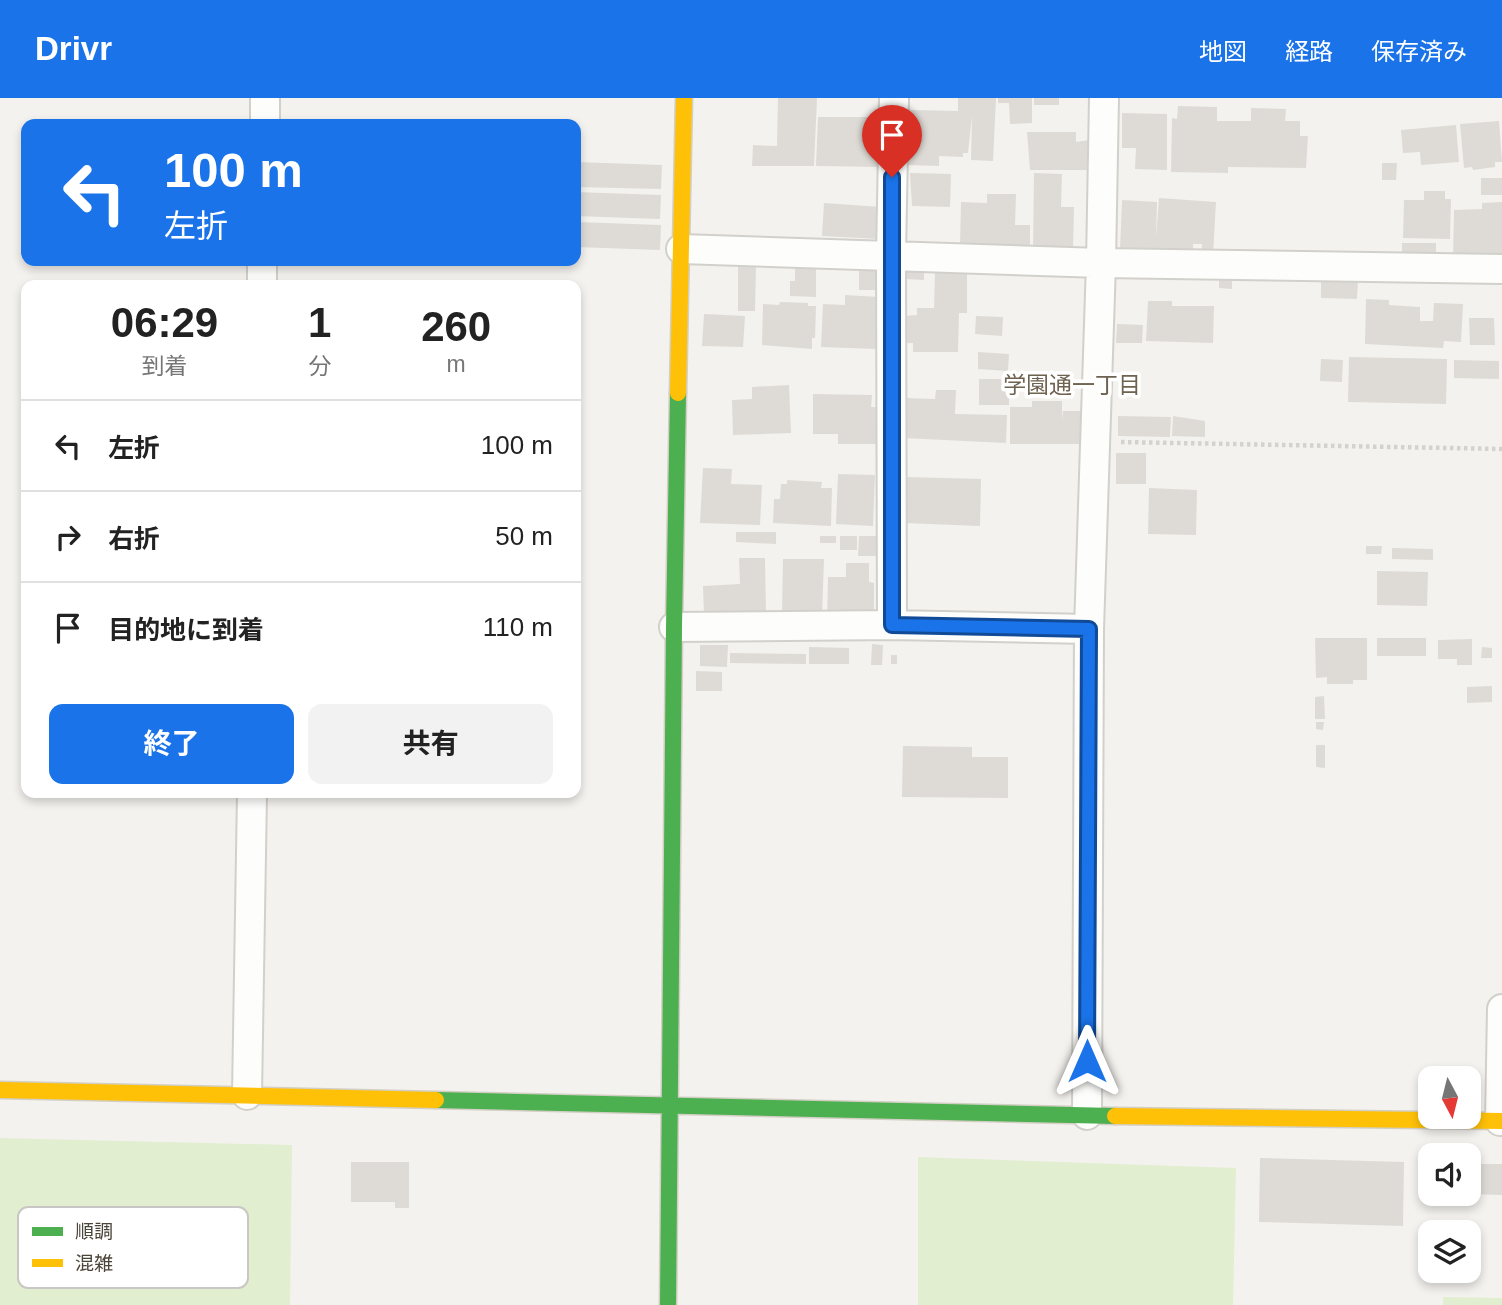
<!DOCTYPE html>
<html lang="ja">
<meta charset="utf-8">
<style>
:root{--surface:#fff;--page:#f2f2f2;--text:#222;--muted:#767676;--line:#e0e0e0;--accent:#1a73e8}
body{margin:0;font-family:Helvetica,"Noto Sans JP",sans-serif;background:var(--page);color:var(--text);height:100vh;display:flex;flex-direction:column;font-size:26px;white-space:nowrap}
*{box-sizing:border-box;margin:0}
p{font-size:23px;color:var(--muted)}
.icon{flex:none;width:38px;height:38px;fill:none;stroke:currentColor;stroke-width:2;stroke-linecap:round;stroke-linejoin:round}
.map{position:relative;flex:1;overflow:hidden}
.side{position:absolute;left:21px;top:182px;width:560px;height:518px;display:flex;flex-direction:column;background:var(--surface);border-radius:14px;box-shadow:0 4px 10px #0003}
.side>*{flex:none}
.hud{position:absolute;left:21px;top:21px;width:560px;height:147px;border-radius:14px;box-shadow:0 4px 10px #0003;background:#1a73e8;color:#fff;overflow:hidden}
.needle{width:46px;rotate:173deg}
.controls{position:absolute;left:1418px;top:968px;display:grid;gap:14px}
.controls a{display:grid;place-items:center;width:63px;height:63px;border-radius:14px;background:var(--surface);box-shadow:0 4px 10px #0003;font-size:35px}
.pin{position:absolute;display:grid;place-items:center;width:60px;height:60px;color:#fff;margin:-72px -30px;border-radius:50% 50% 50% 0;rotate:-45deg;box-shadow:0 0 7px #0007}
.pin .icon{rotate:45deg}
.me{position:absolute;width:77px;margin:-38px;rotate:0deg;stroke-linejoin:round;filter:drop-shadow(0 0 5px #0008)}
.turn{display:flex;align-items:center;gap:24px;height:147px;padding:0 28px;font-size:32px}
.turn .icon{width:91px;height:91px;stroke-width:2.5}
.turn b{display:block;font-size:49px;line-height:60px}
.eta{display:flex;justify-content:space-evenly;align-items:center;height:119px;text-align:center}
.eta b{font-size:42px;font-weight:700;line-height:49px}
.cta{display:flex;gap:14px;margin-top:auto;padding:14px 28px}
.cta a{flex:1;height:80px;border-radius:14px;background:var(--accent);color:#fff;font-size:28px;font-weight:700;line-height:80px;text-align:center}
.cta a+a{background:var(--page);color:var(--text)}
ul{padding:0;list-style:none}
li{display:flex;align-items:center;gap:21px;height:91px;padding:0 28px;border-top:2px solid var(--line)}
li div{flex:1}
li b{display:block;font-size:26px}
li em{font-style:normal}
header{display:flex;align-items:center;gap:42px;box-sizing:border-box;height:98px;padding:0 35px;background:var(--accent);color:#fff}
header strong{font-size:33px}
nav{display:flex;gap:38px;margin-inline-start:auto;font-size:24px}
.map>svg:first-child{display:block}
</style>
<header>
<strong>Drivr</strong>
<nav><a>地図</a><a>経路</a><a>保存済み</a></nav>
</header>
<div class="map">
<svg width="1502" height="1207" viewBox="0 0 1502 1207">
<rect width="100%" height="100%" fill="#f4f2ee"/>
<path fill="#e1eecf" d="M 0,1040 L 292,1047 L 290,1207 L 0,1207 Z
M 918,1059 L 1236,1070 L 1233,1207 L 918,1207 Z
M 1443,1199 L 1502,1200 L 1502,1207 L 1443,1207 Z"/>
<path fill="#dedbd6" d="M 778,0 L 817,0 L 814,68 L 752,68 L 753,47 L 777,48 Z
M 958,0 L 996,0 L 993,63 L 971,62 L 972,17 L 968,55 L 963,55 L 963,59 L 939,58 L 939,68 L 907,67 L 910,12 L 958,13 Z
M 998,0 L 1032,0 L 1032,25 L 1010,26 L 1009,5 L 998,5 Z
M 1034,0 L 1059,0 L 1059,7 L 1034,7 Z
M 1178,8 L 1217,9 L 1217,23 L 1251,23 L 1251,10 L 1286,11 L 1285,23 L 1300,23 L 1300,38 L 1308,38 L 1306,70 L 1228,69 L 1228,75 L 1171,74 L 1172,20 L 1177,21 Z
M 1122,15 L 1167,16 L 1167,72 L 1135,71 L 1136,50 L 1122,50 Z
M 818,19 L 882,19 L 881,69 L 816,68 Z
M 1499,23 L 1502,64 L 1495,64 L 1495,69 L 1473,72 L 1472,69 L 1464,70 L 1460,26 Z
M 1456,27 L 1459,64 L 1421,67 L 1420,54 L 1403,55 L 1401,32 Z
M 1027,34 L 1076,34 L 1076,44 L 1090,42 L 1090,72 L 1030,72 Z
M 576,64 L 662,67 L 661,91 L 576,89 Z
M 1382,65 L 1397,65 L 1396,82 L 1382,82 Z
M 910,75 L 951,76 L 950,109 L 912,108 Z
M 1034,75 L 1062,76 L 1061,109 L 1074,109 L 1073,151 L 1033,155 Z
M 1481,80 L 1502,80 L 1502,97 L 1481,97 Z
M 1424,93 L 1445,93 L 1445,101 L 1451,101 L 1450,141 L 1403,140 L 1404,102 L 1424,102 Z
M 576,94 L 661,97 L 660,121 L 576,118 Z
M 987,96 L 1016,96 L 1015,127 L 1030,127 L 1030,148 L 960,146 L 961,104 L 987,105 Z
M 1159,100 L 1216,104 L 1213,157 L 1201,156 L 1202,146 L 1193,146 L 1193,152 L 1120,151 L 1122,102 L 1157,104 L 1156,140 Z
M 1502,104 L 1502,161 L 1453,161 L 1454,112 L 1482,111 L 1482,105 Z
M 824,105 L 881,109 L 879,141 L 822,138 Z
M 576,124 L 661,127 L 660,152 L 576,149 Z
M 1402,145 L 1436,145 L 1436,161 L 1402,161 Z
M 738,167 L 756,167 L 755,213 L 738,213 Z
M 795,168 L 816,168 L 816,199 L 790,198 L 790,183 L 795,183 Z
M 859,168 L 882,169 L 882,192 L 859,192 Z
M 904,169 L 924,170 L 924,182 L 904,181 Z
M 935,175 L 967,175 L 967,215 L 959,215 L 958,254 L 913,254 L 913,245 L 906,245 L 905,218 L 917,217 L 917,210 L 934,210 Z
M 1219,180 L 1232,180 L 1232,191 L 1219,190 Z
M 1321,182 L 1358,182 L 1357,201 L 1321,200 Z
M 845,197 L 879,199 L 877,251 L 821,249 L 823,206 L 845,207 Z
M 1366,201 L 1389,202 L 1389,207 L 1420,209 L 1420,223 L 1433,223 L 1434,205 L 1463,206 L 1461,244 L 1444,243 L 1443,250 L 1365,246 Z
M 1148,203 L 1172,203 L 1172,208 L 1214,208 L 1213,245 L 1146,243 Z
M 780,204 L 808,205 L 808,208 L 816,208 L 815,240 L 812,240 L 812,251 L 762,247 L 763,206 L 779,207 Z
M 704,216 L 745,218 L 743,249 L 702,248 Z
M 976,218 L 1003,219 L 1002,238 L 975,236 Z
M 1469,220 L 1494,220 L 1495,247 L 1470,247 Z
M 1117,226 L 1143,227 L 1142,245 L 1116,245 Z
M 978,254 L 1009,256 L 1008,273 L 978,271 Z
M 1349,259 L 1447,261 L 1446,306 L 1348,304 Z
M 1321,261 L 1343,262 L 1342,284 L 1320,283 Z
M 1454,262 L 1499,263 L 1499,281 L 1454,280 Z
M 979,281 L 1009,281 L 1009,307 L 979,307 Z
M 789,287 L 791,335 L 733,337 L 732,302 L 752,301 L 752,289 Z
M 936,292 L 956,292 L 955,316 L 1007,317 L 1006,345 L 903,340 L 904,300 L 935,301 Z
M 813,296 L 872,297 L 871,309 L 878,309 L 878,346 L 838,346 L 838,336 L 813,336 Z
M 1032,303 L 1062,303 L 1062,322 L 1063,313 L 1081,313 L 1080,346 L 1010,346 L 1010,309 L 1032,309 Z
M 1118,318 L 1171,319 L 1170,339 L 1118,338 Z
M 1173,318 L 1205,323 L 1205,339 L 1172,338 Z
M 1116,355 L 1146,355 L 1146,386 L 1116,386 Z
M 703,370 L 732,371 L 731,386 L 762,387 L 760,427 L 700,425 Z
M 838,376 L 875,377 L 873,428 L 836,426 Z
M 907,379 L 981,381 L 980,428 L 905,425 Z
M 787,382 L 822,384 L 821,390 L 832,390 L 831,428 L 773,425 L 774,401 L 780,401 L 781,386 L 787,386 Z
M 1149,390 L 1197,392 L 1196,437 L 1148,436 Z
M 736,434 L 776,434 L 776,446 L 736,444 Z
M 820,438 L 836,438 L 836,445 L 820,445 Z
M 840,438 L 857,438 L 857,452 L 840,452 Z
M 859,438 L 878,438 L 877,458 L 858,458 Z
M 1366,448 L 1382,448 L 1381,456 L 1366,456 Z
M 1392,450 L 1433,451 L 1433,462 L 1392,461 Z
M 739,460 L 765,460 L 766,514 L 704,516 L 703,488 L 740,486 Z
M 783,461 L 824,461 L 822,518 L 782,516 Z
M 846,465 L 869,465 L 869,484 L 874,485 L 874,516 L 827,523 L 828,479 L 846,479 Z
M 1377,473 L 1428,474 L 1427,508 L 1377,507 Z
M 1315,540 L 1367,540 L 1367,582 L 1353,582 L 1353,586 L 1327,586 L 1327,579 L 1316,580 Z
M 1377,540 L 1426,540 L 1426,558 L 1377,558 Z
M 1472,541 L 1472,567 L 1457,567 L 1457,561 L 1438,561 L 1438,542 Z
M 872,546 L 883,547 L 882,567 L 871,567 Z
M 700,547 L 728,547 L 727,569 L 700,568 Z
M 809,549 L 849,550 L 849,566 L 809,566 Z
M 1482,549 L 1492,550 L 1492,560 L 1481,560 Z
M 730,555 L 806,556 L 806,566 L 730,565 Z
M 891,557 L 897,557 L 897,566 L 891,566 Z
M 696,573 L 722,574 L 722,593 L 696,593 Z
M 1492,588 L 1492,604 L 1467,605 L 1467,589 Z
M 1324,598 L 1325,621 L 1315,621 L 1315,599 Z
M 1316,624 L 1324,624 L 1323,632 L 1316,631 Z
M 1316,647 L 1325,647 L 1325,670 L 1316,669 Z
M 903,648 L 972,649 L 972,659 L 1008,659 L 1008,700 L 902,699 Z
M 1260,1060 L 1404,1064 L 1403,1128 L 1259,1124 Z
M 351,1064 L 409,1064 L 409,1110 L 395,1110 L 395,1104 L 351,1104 Z
M 1468,1066 L 1502,1066 L 1502,1097 L 1468,1096 Z"/>
<g fill="none" stroke-linecap="round" stroke-linejoin="round">
<defs>
<path id="street" d="M 265,26 L 265,0
M 681,151 L 1101,165 L 1502,171
M 262,187 L 262,163
M 892,527 L 891,158 L 894,0
M 674,529 L 892,527 L 1089,531
M 247,997 L 252,695
M 1087,1017 L 1089,531 L 1101,165 L 1104,0
M 1500,1023 L 1502,911"/>
<path id="fast" d="M 436,1002 L 1115,1018
M 668,1207 L 674,529 L 678,295"/>
<path id="slow" d="M 678,295 L 684,0
M 0,992 L 436,1002
M 1115,1018 L 1502,1023"/>
</defs>
<use href="#street" stroke="#d2d0cb" stroke-width="32"/>
<use href="#fast" stroke="#d3cfc5" stroke-width="19"/>
<use href="#slow" stroke="#d3cfc5" stroke-width="19"/>
<path stroke="#d3d2cc" stroke-width="4.5" stroke-dasharray="3.5 3.5" stroke-linecap="butt" d="M 1121,344 L 1502,351"/>
<use href="#street" stroke="#fdfdfc" stroke-width="28"/>
<use href="#fast" stroke="#4caf50" stroke-width="16"/>
<use href="#slow" stroke="#ffc107" stroke-width="16"/>
</g>
<g fill="none" stroke-linecap="round" stroke-linejoin="round">
<defs>
<path id="route" d="M 892,79 L 892,527 L 1089,531 L 1087,963"/>
</defs>
<use href="#route" stroke="#114b97" stroke-width="18"/>
<use href="#route" stroke="#1a73e8" stroke-width="12"/>
</g>
<g text-anchor="middle" stroke-width="7" stroke-linejoin="round" paint-order="stroke">
<g font-size="23" fill="#6e6250" stroke="#fff">
<text x="1072" y="295">学園通一丁目</text>
</g>
</g>
<rect x="18" y="1109" width="230" height="81" rx="10" fill="#fff" stroke="#c9c7c4" stroke-width="2"/>
<rect x="32" y="1129" width="31" height="9" fill="#4caf50"/>
<rect x="32" y="1161" width="31" height="8" fill="#ffc107"/>
<g font-size="19" fill="#4b4439">
<text x="75" y="1140">順調</text>
<text x="75" y="1172">混雑</text>
</g>
</svg>
<div class="controls">
<a><svg class="needle" viewBox="-14 -14 28 28"><path d="M0-13l5 13h-10z" fill="#e53935"/><path d="M0 13l5-13h-10z" fill="#767676"/></svg></a>
<a><svg class="icon" aria-label="sound" viewBox="0 0 24 24"><path d="M4 9h4l5-4v14l-5-4H4zM17 9q2 3 0 6"/></svg></a>
<a><svg class="icon" aria-label="layers" viewBox="0 0 24 24"><path d="M12 4l9 5-9 5-9-5zM3 14l9 5 9-5"/></svg></a>
</div>
<div class="pin" style="left:892px;top:79px;background:#d93025"><svg class="icon" aria-label="arrive" viewBox="0 0 24 24"><path d="M6 21V4h12l-3 4 3 4H6"/></svg></div>
<svg class="me" style="left:1087px;top:963px" viewBox="-20 -20 40 40"><path d="M0-17L14 15 0 8-14 15z" fill="#1a73e8" stroke="#fff" stroke-width="4"/></svg>
<div class="hud">
<div class="turn"><svg class="icon" aria-label="left" viewBox="0 0 24 24"><path d="M17 20v-9H6M10 6l-5 5 5 5"/></svg><div><b>100 m</b>左折</div></div>
</div>
<section class="side">
<div class="eta">
<div><b>06:29</b><p>到着</p></div>
<div><b>1</b><p>分</p></div>
<div><b>260</b><p>m</p></div>
</div>
<ul>
<li><svg class="icon" aria-label="left" viewBox="0 0 24 24"><path d="M17 20v-9H6M10 6l-5 5 5 5"/></svg><div><b>左折</b></div><em>100 m</em></li>
<li><svg class="icon" aria-label="right" viewBox="0 0 24 24"><path d="M7 20v-9h11M14 6l5 5-5 5"/></svg><div><b>右折</b></div><em>50 m</em></li>
<li><svg class="icon" aria-label="arrive" viewBox="0 0 24 24"><path d="M6 21V4h12l-3 4 3 4H6"/></svg><div><b>目的地に到着</b></div><em>110 m</em></li>
</ul>
<div class="cta"><a>終了</a><a>共有</a></div>
</section>
</div>
